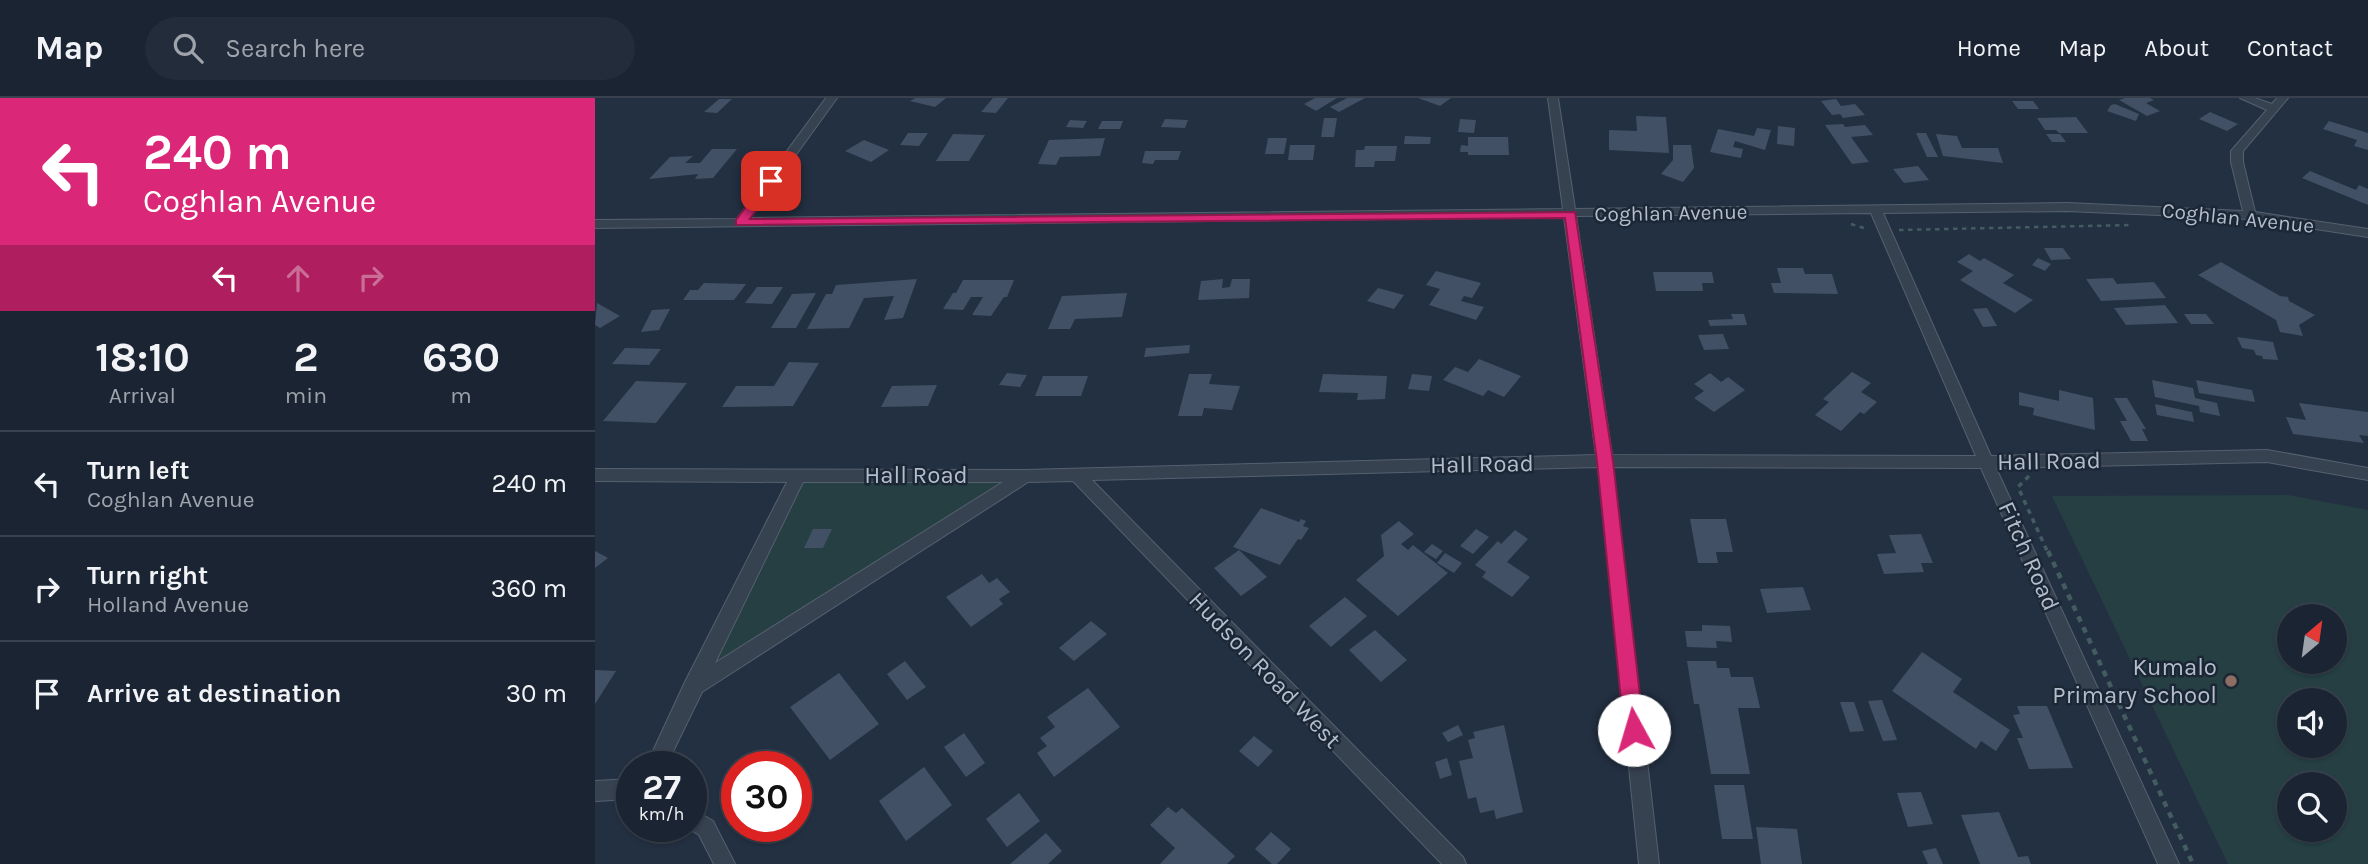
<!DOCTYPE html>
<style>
:root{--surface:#1a2432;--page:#232c3a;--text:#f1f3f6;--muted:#9fa4ac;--line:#38414d}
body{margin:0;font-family:Karla,sans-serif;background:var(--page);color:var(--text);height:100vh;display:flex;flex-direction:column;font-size:26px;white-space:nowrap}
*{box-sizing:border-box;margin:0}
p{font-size:23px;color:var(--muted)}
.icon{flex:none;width:38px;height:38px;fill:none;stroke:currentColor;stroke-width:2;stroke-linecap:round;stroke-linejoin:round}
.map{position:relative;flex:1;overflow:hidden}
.details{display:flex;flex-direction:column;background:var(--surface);width:595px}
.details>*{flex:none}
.banner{background:#db2777;color:#fff;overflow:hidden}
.needle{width:46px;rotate:29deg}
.fabs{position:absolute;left:1682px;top:506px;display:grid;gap:14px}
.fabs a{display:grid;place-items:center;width:70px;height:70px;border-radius:50%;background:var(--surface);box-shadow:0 2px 5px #0004,0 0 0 2px var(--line);font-size:35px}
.speed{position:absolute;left:21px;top:653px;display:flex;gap:14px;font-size:35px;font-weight:700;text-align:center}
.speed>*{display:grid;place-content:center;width:91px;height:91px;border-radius:50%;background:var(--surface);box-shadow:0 2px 5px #0004,0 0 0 2px var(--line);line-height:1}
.speed small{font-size:18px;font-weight:400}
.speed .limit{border:10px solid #d22;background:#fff;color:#111}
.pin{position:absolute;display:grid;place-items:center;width:60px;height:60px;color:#fff;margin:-30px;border-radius:14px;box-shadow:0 4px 10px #0006}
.me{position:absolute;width:77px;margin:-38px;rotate:354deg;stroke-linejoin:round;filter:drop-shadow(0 0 5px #0008)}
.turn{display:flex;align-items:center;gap:24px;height:147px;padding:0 28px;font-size:32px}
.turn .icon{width:91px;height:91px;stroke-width:2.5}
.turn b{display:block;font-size:49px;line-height:60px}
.lanes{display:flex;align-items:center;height:66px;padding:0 28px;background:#0003;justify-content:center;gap:35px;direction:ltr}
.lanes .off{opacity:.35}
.eta{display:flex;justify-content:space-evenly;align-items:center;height:119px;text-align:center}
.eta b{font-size:42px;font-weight:700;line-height:49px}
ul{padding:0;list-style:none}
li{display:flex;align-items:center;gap:21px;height:105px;padding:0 28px;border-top:2px solid var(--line)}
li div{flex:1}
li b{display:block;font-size:26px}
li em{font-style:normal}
header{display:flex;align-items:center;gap:42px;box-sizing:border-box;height:98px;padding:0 35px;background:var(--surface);border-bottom:2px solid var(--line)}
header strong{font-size:33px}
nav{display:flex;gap:38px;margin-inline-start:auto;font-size:24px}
.search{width:490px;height:63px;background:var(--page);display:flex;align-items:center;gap:18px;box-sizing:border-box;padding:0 24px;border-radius:38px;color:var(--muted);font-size:26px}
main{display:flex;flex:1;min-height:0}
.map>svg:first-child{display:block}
</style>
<header>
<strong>Map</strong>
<div class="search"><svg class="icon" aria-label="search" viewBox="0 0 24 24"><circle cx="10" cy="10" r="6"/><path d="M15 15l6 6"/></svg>Search here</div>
<nav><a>Home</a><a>Map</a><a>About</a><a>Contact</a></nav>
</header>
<main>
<section class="details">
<div class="banner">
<div class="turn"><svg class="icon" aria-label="left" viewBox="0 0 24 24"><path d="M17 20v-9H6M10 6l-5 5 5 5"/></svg><div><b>240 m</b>Coghlan Avenue</div></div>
<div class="lanes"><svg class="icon" aria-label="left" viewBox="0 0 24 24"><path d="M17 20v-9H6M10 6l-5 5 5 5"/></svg><svg class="icon off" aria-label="ahead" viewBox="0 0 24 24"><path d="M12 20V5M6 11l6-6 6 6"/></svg><svg class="icon off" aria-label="right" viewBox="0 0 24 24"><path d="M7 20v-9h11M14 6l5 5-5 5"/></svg></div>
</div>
<div class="eta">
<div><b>18:10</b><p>Arrival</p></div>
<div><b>2</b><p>min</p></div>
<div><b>630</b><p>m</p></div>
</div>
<ul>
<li><svg class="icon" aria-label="left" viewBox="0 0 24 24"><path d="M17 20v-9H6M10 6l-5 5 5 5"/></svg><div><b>Turn left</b><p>Coghlan Avenue</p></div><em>240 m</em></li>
<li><svg class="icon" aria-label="right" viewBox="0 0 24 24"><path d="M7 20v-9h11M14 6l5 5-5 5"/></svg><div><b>Turn right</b><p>Holland Avenue</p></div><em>360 m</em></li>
<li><svg class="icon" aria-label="arrive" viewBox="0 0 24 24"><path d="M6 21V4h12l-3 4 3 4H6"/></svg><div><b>Arrive at destination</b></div><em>30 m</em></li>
</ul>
</section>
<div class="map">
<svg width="1773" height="766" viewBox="0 0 1773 766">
<rect width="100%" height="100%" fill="#233042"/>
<path fill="#253f43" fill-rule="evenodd" d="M 206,380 L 416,382 L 108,579 Z
M 1693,397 L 1773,412 L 1773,766 L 1633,766 L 1457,398 ZM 1694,518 L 1740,518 L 1740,564 L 1694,564 ZM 1694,602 L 1740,602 L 1740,648 L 1694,648 ZM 1694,686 L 1740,686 L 1740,732 L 1694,732 Z"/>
<path fill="#415064" d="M 320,0 L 351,0 L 340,9 L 315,3 Z
M 398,0 L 413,0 L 401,15 L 386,14 Z
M 720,0 L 742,0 L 721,13 L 709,6 Z
M 752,0 L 770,0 L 744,14 L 735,9 Z
M 823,0 L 856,0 L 845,8 Z
M 1530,0 L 1555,0 L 1559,2 L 1551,5 L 1565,13 L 1552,18 L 1524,2 Z
M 124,1 L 137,1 L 122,15 L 109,14 Z
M 1241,1 L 1246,8 L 1260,6 L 1270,17 L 1248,20 L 1245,16 L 1237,17 L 1226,3 Z
M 1417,3 L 1438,3 L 1444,11 L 1423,11 Z
M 1520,6 L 1544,16 L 1541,23 L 1512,13 L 1516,7 Z
M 1615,14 L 1643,26 L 1632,33 L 1604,21 Z
M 1041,18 L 1071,19 L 1074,55 L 1014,52 L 1014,32 L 1042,33 Z
M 1481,19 L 1493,35 L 1464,35 L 1461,32 L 1450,32 L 1442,20 Z
M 729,20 L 742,20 L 739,39 L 726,39 Z
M 570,21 L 593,22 L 590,30 L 566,29 Z
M 865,21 L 881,22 L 879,35 L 863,34 Z
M 475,22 L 492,23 L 488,30 L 471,29 Z
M 507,23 L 528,23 L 525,31 L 503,31 Z
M 1734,23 L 1773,35 L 1773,52 L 1759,48 L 1762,42 L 1728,31 Z
M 1248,26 L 1250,29 L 1270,27 L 1278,37 L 1256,39 L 1274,64 L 1257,66 L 1230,27 Z
M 1183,28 L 1200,30 L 1199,48 L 1182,46 Z
M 1162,30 L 1176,32 L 1170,52 L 1140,43 L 1138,49 L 1148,51 L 1146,60 L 1115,54 L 1123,31 L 1159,38 Z
M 313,35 L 333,35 L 324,48 L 305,47 Z
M 1321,35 L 1331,35 L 1343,59 L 1332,59 Z
M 358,36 L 390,37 L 374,63 L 341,63 Z
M 1341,36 L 1362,38 L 1367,50 L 1403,50 L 1408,65 L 1348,58 Z
M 1451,36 L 1465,36 L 1471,44 L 1457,44 Z
M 810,38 L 836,39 L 835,46 L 809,46 Z
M 873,39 L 913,39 L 914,57 L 873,57 L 873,54 L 865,54 L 866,47 L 873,48 Z
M 510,40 L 505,58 L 465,59 L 461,67 L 443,66 L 454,42 Z
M 673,40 L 692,40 L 689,56 L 670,56 Z
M 269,42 L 294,52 L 276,64 L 250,53 Z
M 695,47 L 720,47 L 718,62 L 693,62 Z
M 1078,47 L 1096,47 L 1099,70 L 1088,84 L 1066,76 L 1078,62 Z
M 770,48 L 802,48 L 800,63 L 780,63 L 779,69 L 760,69 L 761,52 L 769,52 Z
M 117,51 L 142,51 L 118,80 L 100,81 L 103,76 L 54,81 L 75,59 L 98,58 L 90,65 L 105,65 Z
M 550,53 L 586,53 L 583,62 L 560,62 L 558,66 L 547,65 Z
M 1323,68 L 1334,82 L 1309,85 L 1298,71 Z
M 1715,73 L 1761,92 L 1764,87 L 1773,91 L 1773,107 L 1707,80 Z
M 1449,150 L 1468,150 L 1476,161 L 1456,162 Z
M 1374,156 L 1385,163 L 1389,160 L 1419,177 L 1408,185 L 1438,202 L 1420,215 L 1365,182 L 1378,173 L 1362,164 Z
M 1443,160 L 1456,166 L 1450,173 L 1437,167 Z
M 1626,164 L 1685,198 L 1693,199 L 1694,203 L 1720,217 L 1704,227 L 1708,238 L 1685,234 L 1681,222 L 1603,177 Z
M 1182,170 L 1208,170 L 1210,176 L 1237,176 L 1243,196 L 1179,195 L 1176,185 L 1186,185 Z
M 841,173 L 886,185 L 877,200 L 869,198 L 866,203 L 889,209 L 881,222 L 834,207 L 845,191 L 831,187 Z
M 1058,174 L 1117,174 L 1119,185 L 1107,185 L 1108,193 L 1061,193 Z
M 1518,180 L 1522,186 L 1559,184 L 1571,200 L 1506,203 L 1491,181 Z
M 322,181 L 308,220 L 289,222 L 299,198 L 269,200 L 254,230 L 212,231 L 231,196 L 237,196 L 241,187 Z
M 628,181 L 627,190 L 635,189 L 637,181 L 655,181 L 654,200 L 603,202 L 606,183 Z
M 368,182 L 419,182 L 412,199 L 409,199 L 396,218 L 377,217 L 388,199 L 376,199 L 368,212 L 348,211 L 358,195 L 361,195 Z
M 109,185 L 151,186 L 139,202 L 88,202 L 95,192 L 103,192 Z
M 162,189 L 188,189 L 177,206 L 150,205 Z
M 783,190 L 809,197 L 799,211 L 772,203 Z
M 221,195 L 201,230 L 176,230 L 197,196 Z
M 532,195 L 527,219 L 480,221 L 475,231 L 453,231 L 467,198 Z
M 2,205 L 25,218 L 5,230 L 0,227 Z
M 1570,207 L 1583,225 L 1531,227 L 1519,210 Z
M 1392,210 L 1402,228 L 1388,229 L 1378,211 Z
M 75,211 L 64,232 L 46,234 L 57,212 Z
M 1136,216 L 1149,216 L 1152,227 L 1115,228 L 1113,222 L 1138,221 Z
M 1589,216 L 1611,216 L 1619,226 L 1596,226 Z
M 1128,236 L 1134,251 L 1109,252 L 1103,237 Z
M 1642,239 L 1678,244 L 1683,262 L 1668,261 L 1667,258 L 1661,257 L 1659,252 L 1647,250 Z
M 595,247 L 594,255 L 549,259 L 551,250 Z
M 30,250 L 66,251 L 54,267 L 17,266 Z
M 884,261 L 926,278 L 909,299 L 893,292 L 888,298 L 848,282 L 860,269 L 873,274 Z
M 194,264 L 224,265 L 198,308 L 127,309 L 141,288 L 179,288 Z
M 1257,274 L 1276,285 L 1266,294 L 1282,304 L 1269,316 L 1265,314 L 1246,333 L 1220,317 L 1234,304 L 1228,301 Z
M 412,275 L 432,277 L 425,289 L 404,287 Z
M 1115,275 L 1126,284 L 1133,279 L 1150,292 L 1119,314 L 1099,300 L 1109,293 L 1099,286 Z
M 594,276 L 617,276 L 614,286 L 645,288 L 637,312 L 609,310 L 607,318 L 583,318 Z
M 728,276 L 792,278 L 790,301 L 762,302 L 763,295 L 724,294 Z
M 817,276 L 837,278 L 834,293 L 813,291 Z
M 448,278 L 493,278 L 486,298 L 440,298 Z
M 1557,282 L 1598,290 L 1600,300 L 1622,305 L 1625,318 L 1605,314 L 1604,308 L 1560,299 Z
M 1601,282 L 1657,292 L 1660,304 L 1604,295 Z
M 41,283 L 92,285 L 61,325 L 8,323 Z
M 342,287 L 333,308 L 286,309 L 297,288 Z
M 1464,292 L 1498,300 L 1500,332 L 1438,317 L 1439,310 L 1424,307 L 1424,294 L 1464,303 Z
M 1519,300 L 1532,300 L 1551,331 L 1547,331 L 1553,343 L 1536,343 L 1525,323 L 1532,323 Z
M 1704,305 L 1773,314 L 1773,338 L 1764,337 L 1769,345 L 1698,336 L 1691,319 L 1711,322 Z
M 1560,306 L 1597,314 L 1599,324 L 1562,317 Z
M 666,410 L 704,424 L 706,421 L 711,423 L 708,428 L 714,430 L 706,442 L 703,441 L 685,467 L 638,449 Z
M 1095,421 L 1131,421 L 1138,454 L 1121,454 L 1123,465 L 1103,465 Z
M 804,423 L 819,436 L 806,446 L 813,452 L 818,447 L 853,475 L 803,518 L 761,482 L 789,458 L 786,437 Z
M 218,431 L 237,431 L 228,450 L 209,450 Z
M 881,431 L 894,439 L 878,456 L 865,448 Z
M 920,432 L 933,441 L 912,464 L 935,479 L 917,499 L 887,479 L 891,474 L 880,467 L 903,443 L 906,446 Z
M 1326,436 L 1338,465 L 1326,465 L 1329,474 L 1289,476 L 1282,456 L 1301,455 L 1294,437 Z
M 837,446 L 848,453 L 841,461 L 829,454 Z
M 644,452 L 672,479 L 646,498 L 619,470 Z
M 0,453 L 13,460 L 0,470 Z
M 850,455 L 867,465 L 859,475 L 842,465 Z
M 387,476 L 394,485 L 402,480 L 415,494 L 404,501 L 408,506 L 376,529 L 351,499 Z
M 1208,489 L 1216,512 L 1172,515 L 1165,491 Z
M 750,499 L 772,518 L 736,549 L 714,528 Z
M 496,523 L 512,536 L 479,563 L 464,550 Z
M 1107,527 L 1135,528 L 1137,544 L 1121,543 L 1122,550 L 1092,549 L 1090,533 L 1107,533 Z
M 780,532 L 812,562 L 786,584 L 754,552 Z
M 1327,554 L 1367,581 L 1358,594 L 1415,632 L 1401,653 L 1386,643 L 1381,651 L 1297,593 Z
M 310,563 L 331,589 L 312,602 L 292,576 Z
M 1092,563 L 1121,563 L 1122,570 L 1134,570 L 1136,579 L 1158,579 L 1165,610 L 1143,610 L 1155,676 L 1116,676 L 1104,606 L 1099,606 Z
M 0,572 L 21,573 L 0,606 Z
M 244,575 L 284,626 L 235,662 L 195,609 Z
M 493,590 L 525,629 L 459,679 L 442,655 L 452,648 L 445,640 L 460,629 L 452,619 Z
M 1287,602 L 1302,642 L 1288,643 L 1273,603 Z
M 1245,604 L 1259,604 L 1269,633 L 1255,634 Z
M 1422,608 L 1452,608 L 1478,670 L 1434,671 L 1422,640 L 1428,640 L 1418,617 L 1425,616 Z
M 863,627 L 868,637 L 853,644 L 847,635 Z
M 909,627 L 928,714 L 901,721 L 899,712 L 885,715 L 881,699 L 873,701 L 864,663 L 878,660 L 873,642 L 880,640 L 878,634 Z
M 369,635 L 390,665 L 371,679 L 349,649 Z
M 659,638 L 678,653 L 663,669 L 644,653 Z
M 852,660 L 857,677 L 845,681 L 840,664 Z
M 329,669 L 357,707 L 311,743 L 284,703 Z
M 1119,687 L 1149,687 L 1158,741 L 1127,741 Z
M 1326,694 L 1338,726 L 1313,729 L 1302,695 Z
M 424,695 L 445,723 L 412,749 L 391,721 Z
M 573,709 L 581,715 L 587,710 L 640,758 L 632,766 L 565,766 L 580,750 L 555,727 Z
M 1404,714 L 1423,759 L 1433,758 L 1436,766 L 1385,766 L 1366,717 Z
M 1161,729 L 1202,731 L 1207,766 L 1166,766 Z
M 676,734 L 696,751 L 682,766 L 677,766 L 660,751 Z
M 451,735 L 467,753 L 453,766 L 415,766 Z
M 1341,750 L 1348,766 L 1333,766 L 1327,753 Z"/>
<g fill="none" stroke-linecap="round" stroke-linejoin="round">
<defs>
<path id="street" d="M 231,0 L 242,0 L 155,120 L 968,111 L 953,0 L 963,0 L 980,111 L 1472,105 L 1648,113 L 1636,64 L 1636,53 L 1672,12 L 1645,0 L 1660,0 L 1677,6 L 1682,0 L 1693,0 L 1648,53 L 1648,64 L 1660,114 L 1773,131 L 1773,139 L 1655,121 L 1472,113 L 1288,115 L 1396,358 L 1672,352 L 1773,370 L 1773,382 L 1672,364 L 1401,370 L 1584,766 L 1563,766 L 1386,370 L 1018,369 L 1064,766 L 1044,766 L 1003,369 L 497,382 L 868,759 L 871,766 L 847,766 L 478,383 L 433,384 L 107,594 L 71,668 L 51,668 L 90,584 L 192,384 L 0,383 L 0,371 L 430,372 L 1001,357 L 969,119 L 0,130 L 0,122 L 142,121 ZM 1276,115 L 1381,358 L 1017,357 L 981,118 ZM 208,384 L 408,384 L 120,565 Z
M 37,681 L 37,701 L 0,703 L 0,683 Z
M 96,710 L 118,723 L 140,766 L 119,766 L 104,737 L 90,728 L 96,728 Z"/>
</defs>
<use href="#street" stroke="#55606f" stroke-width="2"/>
<path stroke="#435c5f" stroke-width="2.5" stroke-dasharray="4.5 4.5" stroke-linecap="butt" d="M 1256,126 L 1272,131
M 1304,132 L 1538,127"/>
<path stroke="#435c5f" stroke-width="3.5" stroke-dasharray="5 5" stroke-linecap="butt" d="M 1434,378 L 1423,389 L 1453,455"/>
<path stroke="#435c5f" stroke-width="4.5" stroke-dasharray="6 6" stroke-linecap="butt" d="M 1453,453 L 1598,766"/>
<use href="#street" fill="#374251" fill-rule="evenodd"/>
</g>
<path fill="#db2777" stroke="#8e194d" stroke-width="2" d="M 176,80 L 182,83 L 155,121 L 980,114 L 1018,363 L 1049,632 L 1046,638 L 1039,641 L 1032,638 L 1029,632 L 1002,363 L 970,120 L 141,127 L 141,122 L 172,81 Z"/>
<circle fill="#8d6e63" stroke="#1c2736" stroke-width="2.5" cx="1636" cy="583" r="7"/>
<g text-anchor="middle" stroke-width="5" stroke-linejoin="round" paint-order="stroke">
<g font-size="21" fill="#b4bdcc" stroke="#1c2736">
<text transform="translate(1076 115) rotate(-1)" y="7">Coghlan Avenue</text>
<text transform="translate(1643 120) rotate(6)" y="7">Coghlan Avenue</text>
</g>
<g font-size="24" fill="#b4bdcc" stroke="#1c2736">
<text transform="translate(1454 363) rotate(-1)" y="8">Hall Road</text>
<text transform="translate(887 366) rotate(-1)" y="8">Hall Road</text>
<text x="321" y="385">Hall Road</text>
<text transform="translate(1434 458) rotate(66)" y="8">Fitch Road</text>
<text transform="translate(670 572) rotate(46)" y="8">Hudson Road West</text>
</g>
<g font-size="24" fill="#b4bdcc" stroke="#1c2736" text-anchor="end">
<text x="1622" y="577">Kumalo<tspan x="1622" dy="28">Primary School</tspan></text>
</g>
</g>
</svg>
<div class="fabs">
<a><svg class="needle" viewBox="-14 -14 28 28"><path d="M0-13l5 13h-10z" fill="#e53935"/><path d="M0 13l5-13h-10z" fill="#9fa4ac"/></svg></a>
<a><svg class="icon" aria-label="sound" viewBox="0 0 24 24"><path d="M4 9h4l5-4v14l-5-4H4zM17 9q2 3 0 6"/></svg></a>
<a><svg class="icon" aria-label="search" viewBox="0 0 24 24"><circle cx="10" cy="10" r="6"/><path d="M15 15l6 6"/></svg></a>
</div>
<div class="speed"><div>27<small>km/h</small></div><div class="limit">30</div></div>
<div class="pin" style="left:176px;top:83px;background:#d93025"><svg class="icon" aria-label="arrive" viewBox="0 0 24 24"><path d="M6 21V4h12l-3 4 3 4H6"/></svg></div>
<svg class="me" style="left:1039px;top:632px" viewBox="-20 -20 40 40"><circle r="19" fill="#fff"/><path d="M0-13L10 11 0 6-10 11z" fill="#db2777"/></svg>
</div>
</main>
